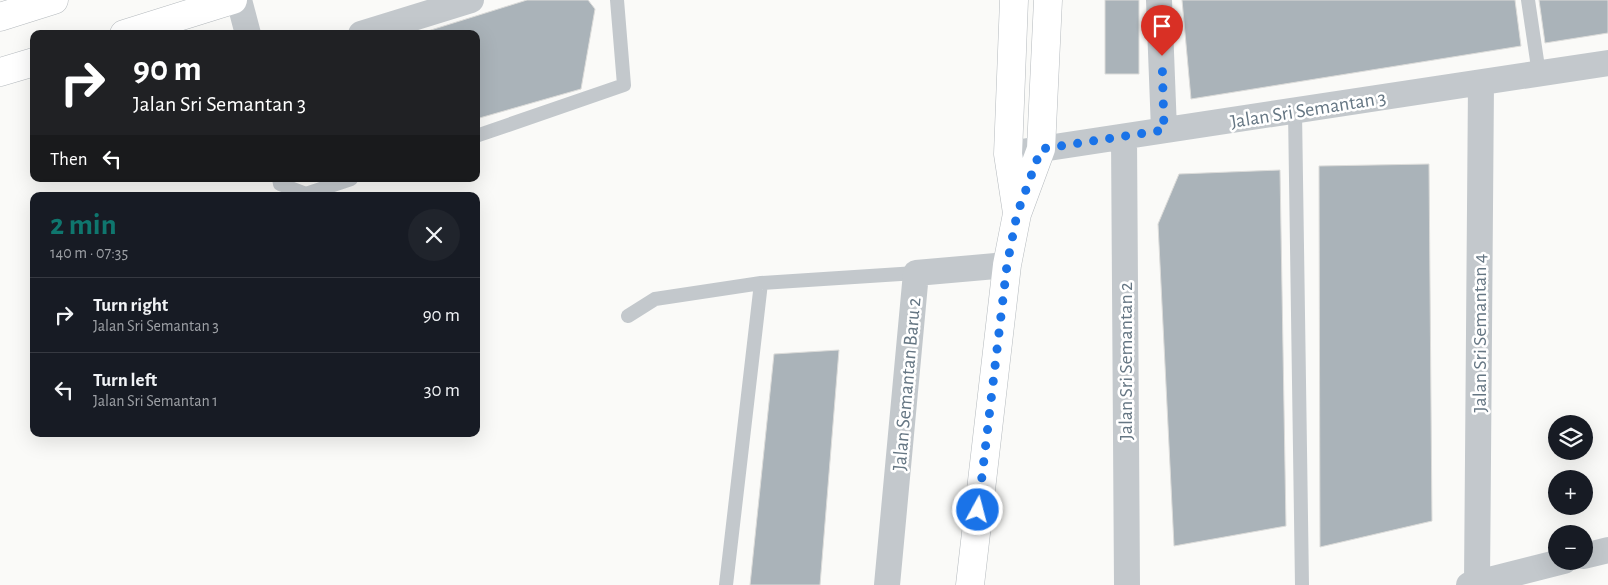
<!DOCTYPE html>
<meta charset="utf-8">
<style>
:root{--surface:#171b24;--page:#20242c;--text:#f1f3f6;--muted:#9ea1a6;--line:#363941;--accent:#0f766e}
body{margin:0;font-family:"Alegreya Sans",sans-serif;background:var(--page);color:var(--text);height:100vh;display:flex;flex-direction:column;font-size:19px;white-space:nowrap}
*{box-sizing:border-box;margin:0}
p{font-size:16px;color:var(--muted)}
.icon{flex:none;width:28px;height:28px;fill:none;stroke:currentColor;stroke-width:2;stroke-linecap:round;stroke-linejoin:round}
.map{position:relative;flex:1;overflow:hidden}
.sheet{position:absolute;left:30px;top:192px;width:450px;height:245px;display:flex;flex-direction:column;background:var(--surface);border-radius:10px;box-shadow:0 5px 20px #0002}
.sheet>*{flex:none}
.guide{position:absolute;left:30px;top:30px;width:450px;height:152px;border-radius:10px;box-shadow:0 5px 20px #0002;background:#202124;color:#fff;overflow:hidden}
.buttons{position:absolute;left:1548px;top:415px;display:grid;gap:10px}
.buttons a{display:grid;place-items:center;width:45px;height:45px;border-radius:50%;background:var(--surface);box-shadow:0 5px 20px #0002;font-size:25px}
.pin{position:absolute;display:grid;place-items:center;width:42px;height:42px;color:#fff;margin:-51px -21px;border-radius:50% 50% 50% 0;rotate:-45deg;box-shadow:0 0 5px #0007}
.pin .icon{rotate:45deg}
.me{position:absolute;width:55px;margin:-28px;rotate:7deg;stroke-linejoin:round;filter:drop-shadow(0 0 4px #0008)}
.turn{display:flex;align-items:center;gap:18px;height:105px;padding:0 20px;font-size:22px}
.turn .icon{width:65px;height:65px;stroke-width:2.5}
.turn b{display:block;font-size:35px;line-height:42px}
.then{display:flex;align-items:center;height:48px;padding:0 20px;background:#0003;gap:10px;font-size:19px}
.round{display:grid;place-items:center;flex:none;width:52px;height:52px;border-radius:26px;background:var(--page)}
.headline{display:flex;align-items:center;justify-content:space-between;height:85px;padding:0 20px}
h1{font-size:30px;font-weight:700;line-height:38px;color:var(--accent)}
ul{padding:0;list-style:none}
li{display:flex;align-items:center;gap:15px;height:75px;padding:0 20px;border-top:1px solid var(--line)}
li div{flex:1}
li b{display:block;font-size:19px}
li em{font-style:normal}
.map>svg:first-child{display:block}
</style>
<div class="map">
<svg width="1608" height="585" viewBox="0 0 1608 585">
<rect width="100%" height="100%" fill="#fafaf8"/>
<path fill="#aab3b9" stroke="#dcdcda" d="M 527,0 L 588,0 L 595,9 L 581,89 L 476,119 L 476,34 L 418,34 Z
M 1105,0 L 1139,0 L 1139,74 L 1105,74 Z
M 1182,0 L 1515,0 L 1521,46 L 1191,99 Z
M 1539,0 L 1608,0 L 1608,33 L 1545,43 Z
M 1429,164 L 1432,521 L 1320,547 L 1319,166 Z
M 1280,170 L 1286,526 L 1174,546 L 1158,224 L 1179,174 Z
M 839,350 L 820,585 L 750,585 L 774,354 Z"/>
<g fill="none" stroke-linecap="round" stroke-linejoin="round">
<defs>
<path id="primary" d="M 1014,0 L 1008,154 L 1017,213
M 0,17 L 54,0
M 124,34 L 233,0
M 0,72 L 34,62
M 970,585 L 1007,265 L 1017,214 L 1041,149 L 1048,0"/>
</defs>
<use href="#primary" stroke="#b5babe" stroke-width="29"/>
<path stroke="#c3c8cc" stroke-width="14" d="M 1528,0 L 1539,74
M 1295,111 L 1302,585
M 476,136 L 624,85 L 617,0
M 279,179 L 280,184 L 306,194 L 351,179
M 628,316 L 655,299 L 761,283 L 916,273
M 726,585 L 761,283"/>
<path stroke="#c3c8cc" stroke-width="26" d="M 239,0 L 248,34
M 1159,0 L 1164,130
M 361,34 L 471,0
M 1124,137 L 1127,585
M 1008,154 L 1608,63
M 1584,556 L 1608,550
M 1477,583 L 1481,83
M 887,585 L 916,273 L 1007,265
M 1469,585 L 1564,561"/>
<use href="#primary" stroke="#fff" stroke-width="28"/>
</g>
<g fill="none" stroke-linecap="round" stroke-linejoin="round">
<path stroke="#1a73e8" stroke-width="9" stroke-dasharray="0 16.2" d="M 978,510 L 1007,265 L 1017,214 L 1041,149 L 1164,130 L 1162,56"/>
</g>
<g text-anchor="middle" stroke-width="5" stroke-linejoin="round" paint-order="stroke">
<g font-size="20" fill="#657683" stroke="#fff">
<text transform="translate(1308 109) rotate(-9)" y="7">Jalan Sri Semantan 3</text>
<text transform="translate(1479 333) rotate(-90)" y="7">Jalan Sri Semantan 4</text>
<text transform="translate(1125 361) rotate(-90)" y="7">Jalan Sri Semantan 2</text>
<text transform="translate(906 384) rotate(-85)" y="7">Jalan Semantan Baru 2</text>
</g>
</g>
</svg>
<div class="buttons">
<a><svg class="icon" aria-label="layers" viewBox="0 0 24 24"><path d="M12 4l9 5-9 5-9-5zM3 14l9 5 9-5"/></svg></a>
<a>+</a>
<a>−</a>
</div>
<div class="pin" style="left:1162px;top:56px;background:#d93025"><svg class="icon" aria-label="arrive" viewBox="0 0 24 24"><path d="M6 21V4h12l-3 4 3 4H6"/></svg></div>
<svg class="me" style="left:978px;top:510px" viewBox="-20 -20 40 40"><circle r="17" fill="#1a73e8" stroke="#fff" stroke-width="3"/><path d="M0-11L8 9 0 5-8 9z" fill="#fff"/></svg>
<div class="guide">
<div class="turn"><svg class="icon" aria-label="right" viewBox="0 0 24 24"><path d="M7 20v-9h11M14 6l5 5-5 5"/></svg><div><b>90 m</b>Jalan Sri Semantan 3</div></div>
<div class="then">Then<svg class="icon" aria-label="left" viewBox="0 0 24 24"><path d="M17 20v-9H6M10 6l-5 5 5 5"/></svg></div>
</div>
<section class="sheet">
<div class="headline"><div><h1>2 min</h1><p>140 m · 07:35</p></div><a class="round"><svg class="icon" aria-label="close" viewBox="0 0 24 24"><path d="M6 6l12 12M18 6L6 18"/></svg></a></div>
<ul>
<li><svg class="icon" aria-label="right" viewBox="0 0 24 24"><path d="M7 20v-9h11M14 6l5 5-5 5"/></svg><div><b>Turn right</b><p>Jalan Sri Semantan 3</p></div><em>90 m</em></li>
<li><svg class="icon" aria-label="left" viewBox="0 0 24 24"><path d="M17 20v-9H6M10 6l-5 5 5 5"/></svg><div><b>Turn left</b><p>Jalan Sri Semantan 1</p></div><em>30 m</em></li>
</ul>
</section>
</div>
